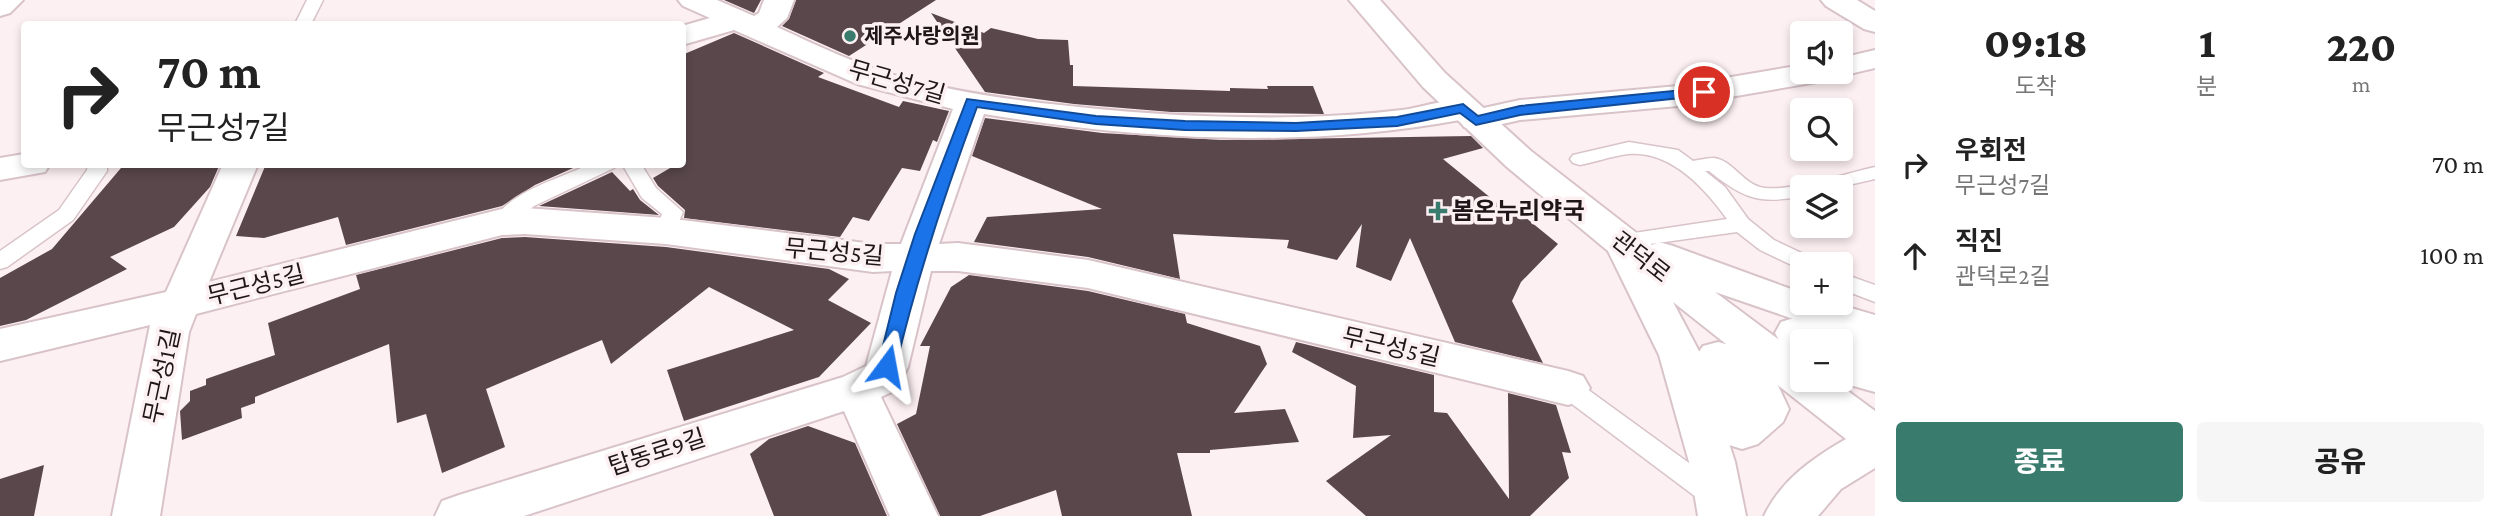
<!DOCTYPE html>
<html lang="ko">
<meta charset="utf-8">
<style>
:root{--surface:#fff;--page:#f6f6f6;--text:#222;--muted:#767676;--accent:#397b6c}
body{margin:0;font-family:"Crimson Pro","Noto Sans KR",serif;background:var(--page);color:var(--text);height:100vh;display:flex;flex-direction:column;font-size:26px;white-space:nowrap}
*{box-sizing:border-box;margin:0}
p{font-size:23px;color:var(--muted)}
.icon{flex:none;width:38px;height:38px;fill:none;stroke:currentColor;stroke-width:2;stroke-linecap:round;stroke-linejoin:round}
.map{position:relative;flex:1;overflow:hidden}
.drawer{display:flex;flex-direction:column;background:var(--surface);width:630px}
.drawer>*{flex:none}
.guide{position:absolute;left:21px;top:21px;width:665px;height:147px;border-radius:7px;box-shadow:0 4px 10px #0003;background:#fff;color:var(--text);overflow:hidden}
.controls{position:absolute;left:1790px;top:21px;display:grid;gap:14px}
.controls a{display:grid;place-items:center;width:63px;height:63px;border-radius:7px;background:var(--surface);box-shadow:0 4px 10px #0003;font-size:35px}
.pin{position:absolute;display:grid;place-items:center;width:60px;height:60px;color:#fff;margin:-30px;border:4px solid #fff;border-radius:50%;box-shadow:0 2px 7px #0007}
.me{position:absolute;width:77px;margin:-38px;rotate:13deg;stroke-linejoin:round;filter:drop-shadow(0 0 5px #0008)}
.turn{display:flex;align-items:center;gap:24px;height:147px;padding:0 21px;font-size:32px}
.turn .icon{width:91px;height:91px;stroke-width:2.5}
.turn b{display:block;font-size:49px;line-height:60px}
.eta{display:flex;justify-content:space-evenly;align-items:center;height:119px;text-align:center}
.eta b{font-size:42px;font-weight:800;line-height:49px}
.cta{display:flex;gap:14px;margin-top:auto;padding:14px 21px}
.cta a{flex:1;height:80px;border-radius:7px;background:var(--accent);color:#fff;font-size:28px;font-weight:800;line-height:80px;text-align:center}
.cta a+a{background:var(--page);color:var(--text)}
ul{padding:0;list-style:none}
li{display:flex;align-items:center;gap:21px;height:91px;padding:0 21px}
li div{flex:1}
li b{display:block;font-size:26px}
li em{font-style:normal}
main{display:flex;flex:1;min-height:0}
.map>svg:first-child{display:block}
</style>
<main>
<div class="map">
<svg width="1875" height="516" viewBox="0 0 1875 516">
<rect width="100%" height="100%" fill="#fdf0f3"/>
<path fill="#59474c" d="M 724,0 L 761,0 L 754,13 Z
M 796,0 L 936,0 L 849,56 L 782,26 L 789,19 Z
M 931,13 L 984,33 L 991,28 L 1038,39 L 1068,40 L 1070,65 L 1073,65 L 1073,86 L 1230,91 L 1230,88 L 1268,89 L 1267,86 L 1313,86 L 1324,114 L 1171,112 L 1074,104 L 985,92 Z
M 734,33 L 824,73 L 818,77 L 899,107 L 903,101 L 949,111 L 937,142 L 933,140 L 920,171 L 902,168 L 869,221 L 853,217 L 840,237 L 684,218 L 685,210 L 658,186 L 653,178 L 677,164 L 682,164 L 682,55 Z
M 985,118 L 1102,133 L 1222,140 L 1471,136 L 1483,148 L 1443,159 L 1508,212 L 1515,209 L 1558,244 L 1521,282 L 1512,301 L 1543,363 L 1455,342 L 1410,238 L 1391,281 L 1356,267 L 1362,224 L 1337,260 L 1287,248 L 1289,240 L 1173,234 L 1180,279 L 1088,257 L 974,242 L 987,217 L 1102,209 L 972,156 Z
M 137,164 L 220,164 L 210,187 L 174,227 L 110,257 L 127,269 L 26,320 L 0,326 L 0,278 L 52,249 L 121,168 Z
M 266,164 L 582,164 L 535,185 L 502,206 L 346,245 L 338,217 L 264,238 L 236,236 Z
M 612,172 L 630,191 L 633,189 L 640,200 L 659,215 L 539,206 Z
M 525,237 L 666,247 L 829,269 L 849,279 L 828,300 L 871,323 L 819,377 L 684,421 L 667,370 L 794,330 L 709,287 L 611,364 L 602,340 L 486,389 L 505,447 L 442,473 L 426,414 L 397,423 L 389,344 L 255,397 L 255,403 L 241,408 L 242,418 L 182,440 L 180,411 L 190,401 L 190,391 L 206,385 L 206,379 L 275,355 L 268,323 L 360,289 L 356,275 L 502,238 Z
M 969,275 L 1088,291 L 1185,314 L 1187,323 L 1260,346 L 1267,364 L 1234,413 L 1285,409 L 1299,442 L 1210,450 L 1210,453 L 1177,453 L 1192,516 L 1062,516 L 1056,490 L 980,516 L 940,516 L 897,424 L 916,414 L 930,346 L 920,346 L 951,287 Z
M 1296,342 L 1434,375 L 1434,412 L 1447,413 L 1509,499 L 1508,393 L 1556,405 L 1571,453 L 1562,452 L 1569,478 L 1530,516 L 1366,516 L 1326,481 L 1391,435 L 1353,438 L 1356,386 L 1292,352 Z
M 808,426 L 855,443 L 887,516 L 774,516 L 750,454 L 769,439 Z
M 44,465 L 34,516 L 0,516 L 0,479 Z"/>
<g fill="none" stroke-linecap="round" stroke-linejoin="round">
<defs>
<path id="lane" d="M 307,0 L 323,0 L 311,24 L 295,24 Z
M 1629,142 L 1678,150 L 1693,161 C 1699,160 1707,158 1714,158 C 1733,160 1744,186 1765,188 C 1794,191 1844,174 1875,167 L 1875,179 L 1840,187 L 1802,187 L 1802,196 C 1759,205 1743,198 1709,171 L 1705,171 L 1725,187 L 1748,219 L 1774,240 L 1814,259 L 1817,264 L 1802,264 L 1802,270 L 1760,250 L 1737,232 L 1621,248 L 1614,246 L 1611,241 L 1614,236 L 1727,219 C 1704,187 1670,150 1628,154 C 1612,156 1595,162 1580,165 L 1573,163 L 1570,159 L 1573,155 Z
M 88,164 L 107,164 L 107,171 L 73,220 L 7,267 L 0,269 L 0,251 L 59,210 L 87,170 Z
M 590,164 L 616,164 L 614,168 L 534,206 L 509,227 L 495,227 L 492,222 C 510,191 559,179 590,164 Z
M 622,164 L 641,164 L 656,188 L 683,212 L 673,236 L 659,236 L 656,231 L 662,214 L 642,198 Z
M 1841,273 L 1875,285 L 1875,302 L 1841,289 Z
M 1568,379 L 1576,381 L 1722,487 L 1726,495 L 1722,503 L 1713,506 L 1704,503 L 1560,395 L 1556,388 L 1560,381 Z"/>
<path id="street" d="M 678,0 L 717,0 L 754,16 L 759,13 L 764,0 L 794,0 L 787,18 L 777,27 C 818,46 858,65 901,77 C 946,90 994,97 1041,103 C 1128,113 1214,119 1301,117 C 1335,116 1368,114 1402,110 C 1425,107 1451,96 1475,102 L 1479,109 L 1520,100 L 1678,86 L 1802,65 L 1802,72 L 1841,72 L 1841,58 L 1875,50 L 1875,68 L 1841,76 L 1831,74 L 1828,79 L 1817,82 L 1678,106 L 1520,120 L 1476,130 L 1464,127 L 1460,120 C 1302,149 1141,140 984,114 L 939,244 L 958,243 L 1088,260 L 1568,371 L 1583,376 L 1590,388 L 1583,400 L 1568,405 L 1088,288 L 958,271 L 931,271 L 908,367 L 896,390 L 881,397 L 938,516 L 890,516 L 844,411 L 524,516 L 435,516 L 442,501 L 459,495 L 843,377 L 866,366 L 892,271 L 873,272 L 666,244 L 525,234 L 502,235 L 196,314 L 189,332 L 160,516 L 112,516 L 150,325 L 0,361 L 0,329 L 166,292 L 223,164 L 258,164 L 209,282 L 502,209 L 525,208 L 666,218 L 873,244 L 901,244 L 953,109 L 857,84 L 734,30 L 682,45 L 682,26 L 710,18 L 683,6 Z
M 1821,0 L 1857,0 L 1875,11 L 1875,32 L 1864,29 L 1826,6 Z
M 24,154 L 24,164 L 50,164 L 45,172 L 0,180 L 0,158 Z
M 1816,311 L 1875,328 L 1875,392 L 1832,380 L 1841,380 L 1841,349 L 1847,351 L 1841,349 L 1841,341 L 1802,341 L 1802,355 L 1781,344 L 1775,333 L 1781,322 Z
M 1718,342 L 1733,346 L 1775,379 L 1789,409 L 1783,422 L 1758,444 L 1742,449 L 1726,444 L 1715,429 L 1700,414 L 1684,373 L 1703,346 Z"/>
<path id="secondary" d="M 0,0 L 23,0 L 10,13 L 0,16 Z
M 1349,0 L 1380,0 L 1445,73 L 1531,151 L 1652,245 L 1659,242 L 1673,246 L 1802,293 L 1802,303 L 1834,303 L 1875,315 L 1875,347 L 1715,292 L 1802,357 L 1802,380 L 1833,380 L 1875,411 L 1875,468 L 1841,489 L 1818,516 L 1764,516 C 1781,480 1813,458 1846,439 L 1673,302 L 1701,355 L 1735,462 L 1746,516 L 1698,516 L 1689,462 L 1659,355 L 1608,251 L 1507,167 L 1423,87 Z"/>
</defs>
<use href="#lane" stroke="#d8c3c9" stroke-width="3"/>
<use href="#street" stroke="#d8c3c9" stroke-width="4"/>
<use href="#secondary" stroke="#d8c3c9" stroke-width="4"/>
<use href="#lane" fill="#fff" fill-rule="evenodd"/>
<use href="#street" fill="#fff" fill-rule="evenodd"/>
<use href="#secondary" fill="#fff" fill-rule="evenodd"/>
</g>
<path fill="#1a73e8" stroke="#114b97" stroke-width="2" d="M 1704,88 L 1711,92 L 1709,95 L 1520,115 L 1476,125 L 1460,113 L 1397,126 L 1296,131 L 1185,130 L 1096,124 L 977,107 C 945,193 917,276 896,366 L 893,371 L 881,371 L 878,366 L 896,293 L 915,234 L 967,99 L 1096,116 L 1185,121 L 1296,123 L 1397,117 L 1463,104 L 1478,116 L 1520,106 Z"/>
<g fill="#397b6c" stroke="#fdf0f3" stroke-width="2.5">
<circle cx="850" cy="36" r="7"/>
<path d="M1434.5 200.5h7v7h7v7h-7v7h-7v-7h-7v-7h7z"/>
</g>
<g text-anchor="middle" stroke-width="7" stroke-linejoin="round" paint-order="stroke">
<g font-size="21" font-weight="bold" fill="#1e1618" stroke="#fdf0f3" text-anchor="start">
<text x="864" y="43">제주사랑의원</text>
</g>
<g font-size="24" fill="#1e1618" stroke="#fdf0f3">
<text transform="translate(897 82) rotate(16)" y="8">무근성7길</text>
<text transform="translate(834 252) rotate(5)" y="8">무근성5길</text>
<text transform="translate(1641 257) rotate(38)" y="8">관덕로</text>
<text transform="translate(256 285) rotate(-14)" y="8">무근성5길</text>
<text transform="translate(1391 347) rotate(13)" y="8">무근성5길</text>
<text transform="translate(162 376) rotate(-78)" y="8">무근성1길</text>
<text transform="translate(657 452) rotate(-18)" y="8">탑동로9길</text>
</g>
<g font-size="24" font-weight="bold" fill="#1e1618" stroke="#fdf0f3" text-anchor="start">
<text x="1452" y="219">봄온누리약국</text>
</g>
</g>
</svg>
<div class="controls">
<a><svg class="icon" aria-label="sound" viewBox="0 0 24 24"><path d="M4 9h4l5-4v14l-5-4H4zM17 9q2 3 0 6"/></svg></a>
<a><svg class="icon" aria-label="search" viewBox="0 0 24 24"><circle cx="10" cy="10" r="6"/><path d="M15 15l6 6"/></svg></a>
<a><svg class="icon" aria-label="layers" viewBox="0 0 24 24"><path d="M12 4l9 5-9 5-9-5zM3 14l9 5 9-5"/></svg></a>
<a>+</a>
<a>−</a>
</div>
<div class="pin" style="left:1704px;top:92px;background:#d93025"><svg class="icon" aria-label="arrive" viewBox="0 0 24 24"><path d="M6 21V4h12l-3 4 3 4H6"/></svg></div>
<svg class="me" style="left:887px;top:366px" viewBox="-20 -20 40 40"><path d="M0-17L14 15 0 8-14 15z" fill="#1a73e8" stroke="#fff" stroke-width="4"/></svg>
<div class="guide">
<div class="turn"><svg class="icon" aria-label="right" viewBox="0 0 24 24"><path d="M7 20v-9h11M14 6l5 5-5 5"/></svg><div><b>70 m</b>무근성7길</div></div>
</div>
</div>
<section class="drawer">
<div class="eta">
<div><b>09:18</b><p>도착</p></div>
<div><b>1</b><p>분</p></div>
<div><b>220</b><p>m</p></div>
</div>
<ul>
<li><svg class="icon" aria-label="right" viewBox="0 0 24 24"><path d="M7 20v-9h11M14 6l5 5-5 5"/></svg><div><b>우회전</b><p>무근성7길</p></div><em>70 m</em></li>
<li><svg class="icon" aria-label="ahead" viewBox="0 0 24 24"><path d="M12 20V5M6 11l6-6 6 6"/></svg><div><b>직진</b><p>관덕로2길</p></div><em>100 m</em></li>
</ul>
<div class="cta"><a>종료</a><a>공유</a></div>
</section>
</main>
